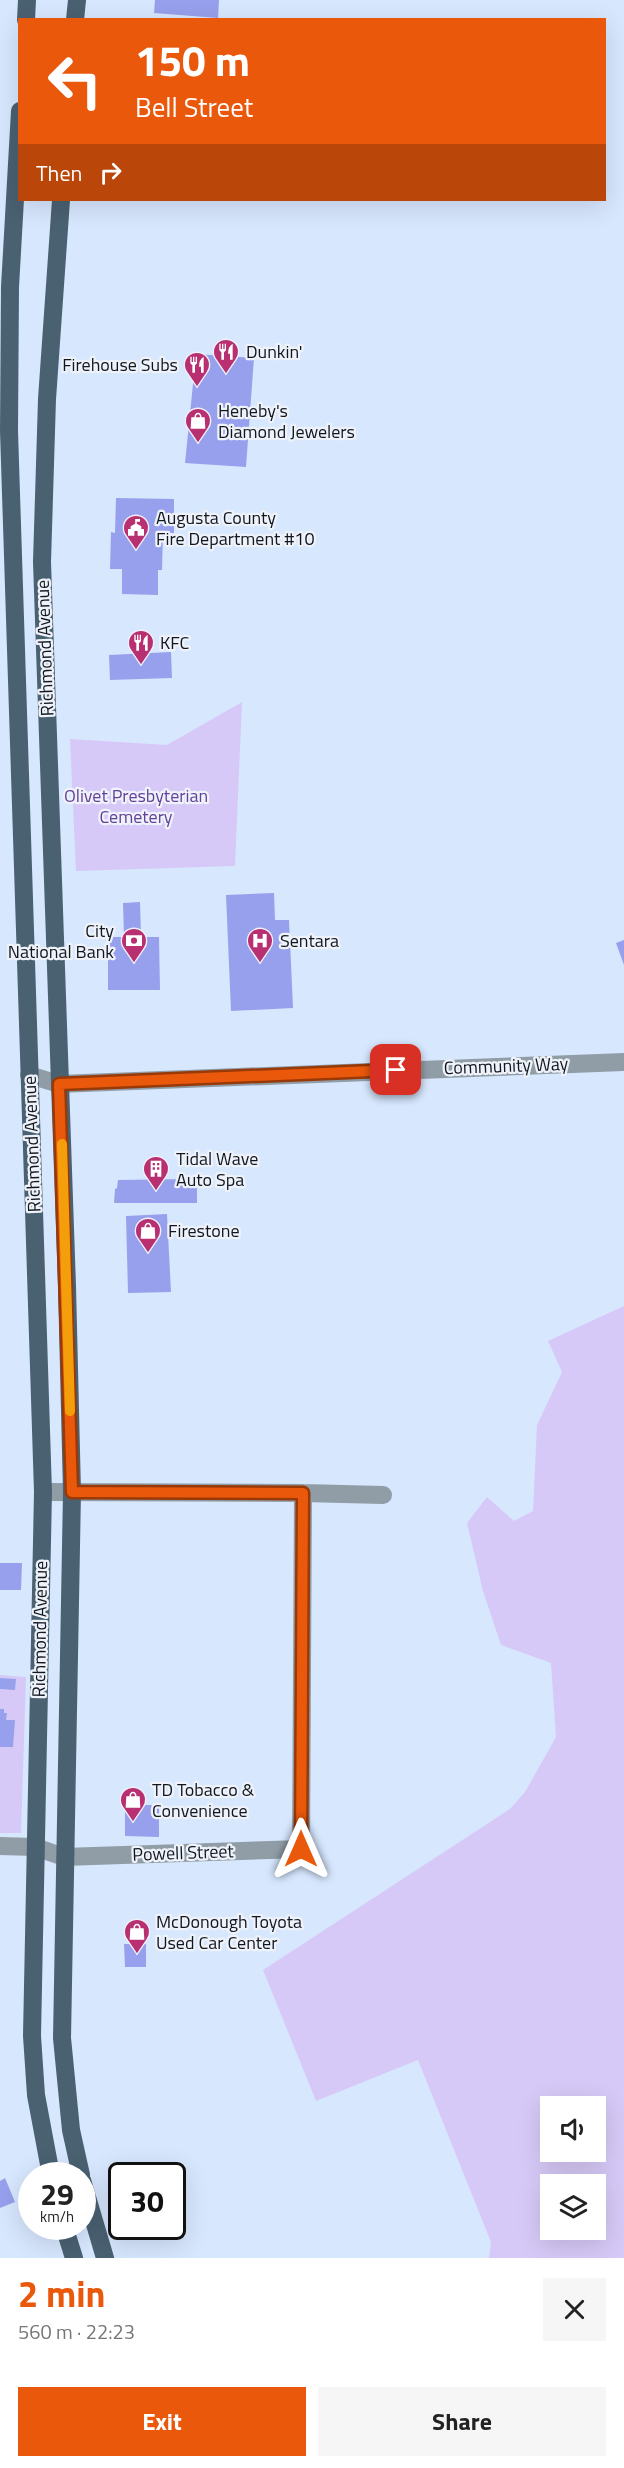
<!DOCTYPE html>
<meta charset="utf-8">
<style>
:root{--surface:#fff;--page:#f6f6f6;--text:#222;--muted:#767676;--accent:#ea580c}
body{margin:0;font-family:"Titillium Web",sans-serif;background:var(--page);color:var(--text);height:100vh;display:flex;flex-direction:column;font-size:22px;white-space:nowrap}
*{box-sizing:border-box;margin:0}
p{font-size:20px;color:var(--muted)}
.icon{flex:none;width:33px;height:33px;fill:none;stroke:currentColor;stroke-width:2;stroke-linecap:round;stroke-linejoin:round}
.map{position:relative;height:2258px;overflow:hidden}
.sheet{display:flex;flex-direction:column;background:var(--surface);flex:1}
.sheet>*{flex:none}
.banner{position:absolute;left:18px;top:18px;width:588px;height:183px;border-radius:0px;box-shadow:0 6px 24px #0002;background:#ea580c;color:#fff;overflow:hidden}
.tools{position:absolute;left:540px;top:2096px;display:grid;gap:12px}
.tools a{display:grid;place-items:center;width:66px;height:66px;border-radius:0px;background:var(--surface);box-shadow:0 6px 24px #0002;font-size:30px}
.speed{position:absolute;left:18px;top:2162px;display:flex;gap:12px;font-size:30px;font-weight:700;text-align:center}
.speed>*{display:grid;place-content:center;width:78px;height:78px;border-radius:50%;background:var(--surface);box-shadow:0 6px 24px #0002;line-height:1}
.speed small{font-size:15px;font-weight:400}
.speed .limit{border:3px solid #111;border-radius:9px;background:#fff;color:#111}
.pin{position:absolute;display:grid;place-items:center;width:51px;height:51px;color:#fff;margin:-26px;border-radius:12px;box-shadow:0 3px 9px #0006}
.me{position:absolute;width:66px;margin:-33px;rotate:0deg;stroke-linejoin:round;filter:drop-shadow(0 0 4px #0008)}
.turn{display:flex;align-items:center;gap:21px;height:126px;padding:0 18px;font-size:27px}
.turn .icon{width:78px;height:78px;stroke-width:2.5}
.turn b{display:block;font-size:42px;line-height:51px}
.then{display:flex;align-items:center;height:57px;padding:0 18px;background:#0003;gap:12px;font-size:22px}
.round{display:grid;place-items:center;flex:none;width:63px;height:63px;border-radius:0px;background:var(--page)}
.headline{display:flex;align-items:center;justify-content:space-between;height:102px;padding:0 18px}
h1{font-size:36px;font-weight:700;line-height:45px;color:var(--accent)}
.cta{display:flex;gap:12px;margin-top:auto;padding:12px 18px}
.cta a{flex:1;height:69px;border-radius:0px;background:var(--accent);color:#fff;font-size:24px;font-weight:700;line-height:69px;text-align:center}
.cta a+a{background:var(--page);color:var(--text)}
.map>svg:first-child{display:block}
</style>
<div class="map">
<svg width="624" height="2258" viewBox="0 0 624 2258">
<rect width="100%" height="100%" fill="#d7e7fe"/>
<path fill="#d6c9f7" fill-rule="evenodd" d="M 242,702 L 235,866 L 76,871 L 70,739 L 167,745 Z
M 624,1306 L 624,2258 L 489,2258 L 491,2242 L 418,2060 L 316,2101 L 263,1970 L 510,1809 L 525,1792 L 556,1737 L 551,1663 L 501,1645 L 483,1591 L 467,1523 L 487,1497 L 514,1521 L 533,1511 L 537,1425 L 562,1372 L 548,1341 ZM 550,2106 L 596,2106 L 596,2151 L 550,2151 ZM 550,2184 L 596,2184 L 596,2229 L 550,2229 Z
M 0,1675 L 26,1677 L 21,1833 L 0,1833 Z"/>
<path fill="#97a0ed" d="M 155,0 L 219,0 L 218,18 L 154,13 Z
M 196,354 L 254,358 L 246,467 L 185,463 Z
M 116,498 L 174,499 L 174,533 L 163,533 L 162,570 L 158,570 L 158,595 L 122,594 L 122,569 L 110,569 L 111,532 L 115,533 Z
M 171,652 L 172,678 L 110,680 L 109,655 Z
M 274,893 L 275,920 L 289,920 L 293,1008 L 231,1011 L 226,895 Z
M 140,902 L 141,937 L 159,937 L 160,990 L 108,990 L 108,937 L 124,937 L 123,903 Z
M 624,940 L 624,965 L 616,943 Z
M 192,1179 L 193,1187 L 197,1188 L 197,1203 L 114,1203 L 115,1189 L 117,1188 L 118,1180 Z
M 167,1214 L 171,1292 L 128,1293 L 126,1216 Z
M 0,1563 L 22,1563 L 21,1590 L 0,1590 Z
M 0,1678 L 16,1679 L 15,1690 L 0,1689 Z
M 0,1709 L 4,1709 L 4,1713 L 7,1713 L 6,1720 L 15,1720 L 13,1747 L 0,1747 Z
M 125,1805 L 159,1805 L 159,1837 L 125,1836 Z
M 124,1944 L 146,1944 L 146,1967 L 125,1967 Z
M 5,2178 L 15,2202 L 0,2208 L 0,2181 Z"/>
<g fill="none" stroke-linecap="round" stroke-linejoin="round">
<path stroke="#909da7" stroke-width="18" d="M 29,1075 L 59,1084 L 624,1062
M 43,1492 L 303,1493 L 383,1495
M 0,1846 L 35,1847 L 64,1857 L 301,1849 L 303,1493"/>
<path stroke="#4a6172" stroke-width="18" d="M 26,20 L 27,0
M 75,20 L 77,0
M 20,111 L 10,287 L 9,431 L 43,1492 L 32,2036 L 36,2095 L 51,2175
M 61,200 L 47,399 L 42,562 L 67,1286 L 72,1492 L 62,2038 L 71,2130 L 81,2175
M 82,2180 L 105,2258
M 64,2226 L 74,2258"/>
</g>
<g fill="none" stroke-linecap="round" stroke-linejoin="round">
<defs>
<path id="route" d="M 301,1849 L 303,1493 L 72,1492 L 59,1084 L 396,1070"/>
</defs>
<use href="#route" stroke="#983908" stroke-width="15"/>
<use href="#route" stroke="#ea580c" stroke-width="10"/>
<path stroke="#f59e0b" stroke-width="10" d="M 62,1144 L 70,1411"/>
</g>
<defs>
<symbol id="restaurant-pin" viewBox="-11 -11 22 30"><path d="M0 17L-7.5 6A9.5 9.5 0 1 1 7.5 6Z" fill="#b83071" stroke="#eff3f9"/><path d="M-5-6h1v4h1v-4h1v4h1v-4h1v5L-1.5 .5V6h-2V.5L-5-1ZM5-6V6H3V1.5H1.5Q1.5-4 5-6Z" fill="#fff"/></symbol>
<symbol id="shop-pin" viewBox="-11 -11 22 30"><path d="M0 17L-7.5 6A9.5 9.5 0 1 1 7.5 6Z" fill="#b83071" stroke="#eff3f9"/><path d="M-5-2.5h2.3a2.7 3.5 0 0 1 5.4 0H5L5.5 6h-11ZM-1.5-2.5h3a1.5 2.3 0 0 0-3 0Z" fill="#fff"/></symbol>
<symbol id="civic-pin" viewBox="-11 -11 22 30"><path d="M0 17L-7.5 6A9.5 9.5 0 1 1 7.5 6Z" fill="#b83071" stroke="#eff3f9"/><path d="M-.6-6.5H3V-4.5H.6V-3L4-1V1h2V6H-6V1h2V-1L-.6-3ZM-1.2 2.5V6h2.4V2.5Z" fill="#fff"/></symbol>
<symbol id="bank-pin" viewBox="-11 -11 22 30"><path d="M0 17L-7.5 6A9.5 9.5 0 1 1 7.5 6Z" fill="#b83071" stroke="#eff3f9"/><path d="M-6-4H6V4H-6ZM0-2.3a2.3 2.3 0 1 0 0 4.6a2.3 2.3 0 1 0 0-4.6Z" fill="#fff"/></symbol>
<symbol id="hospital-pin" viewBox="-11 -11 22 30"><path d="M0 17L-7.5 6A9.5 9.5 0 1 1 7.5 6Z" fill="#b83071" stroke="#eff3f9"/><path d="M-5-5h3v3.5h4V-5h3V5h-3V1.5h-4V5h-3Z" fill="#fff"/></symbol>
<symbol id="building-pin" viewBox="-11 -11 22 30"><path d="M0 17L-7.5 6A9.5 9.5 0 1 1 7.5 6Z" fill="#b83071" stroke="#eff3f9"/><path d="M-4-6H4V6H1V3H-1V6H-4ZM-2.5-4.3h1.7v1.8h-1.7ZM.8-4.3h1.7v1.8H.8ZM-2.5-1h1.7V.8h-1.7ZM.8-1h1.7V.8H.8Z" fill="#fff"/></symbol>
</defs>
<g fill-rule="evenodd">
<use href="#restaurant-pin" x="211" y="337" width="30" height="40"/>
<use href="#restaurant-pin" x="182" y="350" width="30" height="40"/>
<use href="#shop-pin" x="183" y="406" width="30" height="40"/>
<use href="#civic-pin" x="121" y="513" width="30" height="40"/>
<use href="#restaurant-pin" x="126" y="628" width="30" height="40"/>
<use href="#bank-pin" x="119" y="926" width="30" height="40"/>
<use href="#hospital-pin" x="245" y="926" width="30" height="40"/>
<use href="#building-pin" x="141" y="1154" width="30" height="40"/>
<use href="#shop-pin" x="133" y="1216" width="30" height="40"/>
<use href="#shop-pin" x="118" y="1785" width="30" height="40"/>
<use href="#shop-pin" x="122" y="1917" width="30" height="40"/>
</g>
<g text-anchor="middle" stroke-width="4.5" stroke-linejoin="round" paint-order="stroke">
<g font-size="18" fill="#101721" stroke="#eff3f9" text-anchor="start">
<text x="246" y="358">Dunkin'</text>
<text x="178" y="371" text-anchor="end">Firehouse Subs</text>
<text x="218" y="417">Heneby's<tspan x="218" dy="21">Diamond Jewelers</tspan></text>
<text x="156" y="524">Augusta County<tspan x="156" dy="21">Fire Department #10</tspan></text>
<text x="160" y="649">KFC</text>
<text x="114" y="937" text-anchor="end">City<tspan x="114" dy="21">National Bank</tspan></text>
<text x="280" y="947">Sentara</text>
<text x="176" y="1165">Tidal Wave<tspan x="176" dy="21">Auto Spa</tspan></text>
<text x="168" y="1237">Firestone</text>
<text x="152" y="1796">TD Tobacco &amp;<tspan x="152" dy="21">Convenience</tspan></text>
<text x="156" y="1928">McDonough Toyota<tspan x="156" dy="21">Used Car Center</tspan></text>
</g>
<g font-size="18" fill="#101721" stroke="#eff3f9">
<text transform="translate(45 648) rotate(-92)" y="6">Richmond Avenue</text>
<text transform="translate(506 1066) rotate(-2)" y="6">Community Way</text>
<text transform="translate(32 1144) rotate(-92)" y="6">Richmond Avenue</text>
<text transform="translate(40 1629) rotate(-89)" y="6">Richmond Avenue</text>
<text transform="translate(183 1853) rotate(-2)" y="6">Powell Street</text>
</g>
<g font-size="18" fill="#62409b" stroke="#eff3f9">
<text x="136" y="802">Olivet Presbyterian<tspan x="136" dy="21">Cemetery</tspan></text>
</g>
</g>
</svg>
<div class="tools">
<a><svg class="icon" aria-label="sound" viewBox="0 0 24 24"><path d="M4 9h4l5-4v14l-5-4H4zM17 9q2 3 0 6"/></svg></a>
<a><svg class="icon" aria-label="layers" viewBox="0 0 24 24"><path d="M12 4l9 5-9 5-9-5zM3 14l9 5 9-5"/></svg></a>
</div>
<div class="speed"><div>29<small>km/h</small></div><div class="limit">30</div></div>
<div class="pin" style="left:396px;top:1070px;background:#d93025"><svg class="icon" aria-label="arrive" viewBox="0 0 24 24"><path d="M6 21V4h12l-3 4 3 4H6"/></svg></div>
<svg class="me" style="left:301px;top:1849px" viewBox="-20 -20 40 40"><path d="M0-17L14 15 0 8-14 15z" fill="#ea580c" stroke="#fff" stroke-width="4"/></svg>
<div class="banner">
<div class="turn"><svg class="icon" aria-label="left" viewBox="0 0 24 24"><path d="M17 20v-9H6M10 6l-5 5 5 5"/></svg><div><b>150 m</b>Bell Street</div></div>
<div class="then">Then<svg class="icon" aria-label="right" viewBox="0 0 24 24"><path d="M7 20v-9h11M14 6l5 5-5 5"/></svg></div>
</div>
</div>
<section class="sheet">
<div class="headline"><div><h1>2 min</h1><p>560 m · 22:23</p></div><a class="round"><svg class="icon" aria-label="close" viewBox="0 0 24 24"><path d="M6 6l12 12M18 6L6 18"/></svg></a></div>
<div class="cta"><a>Exit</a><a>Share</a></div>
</section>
